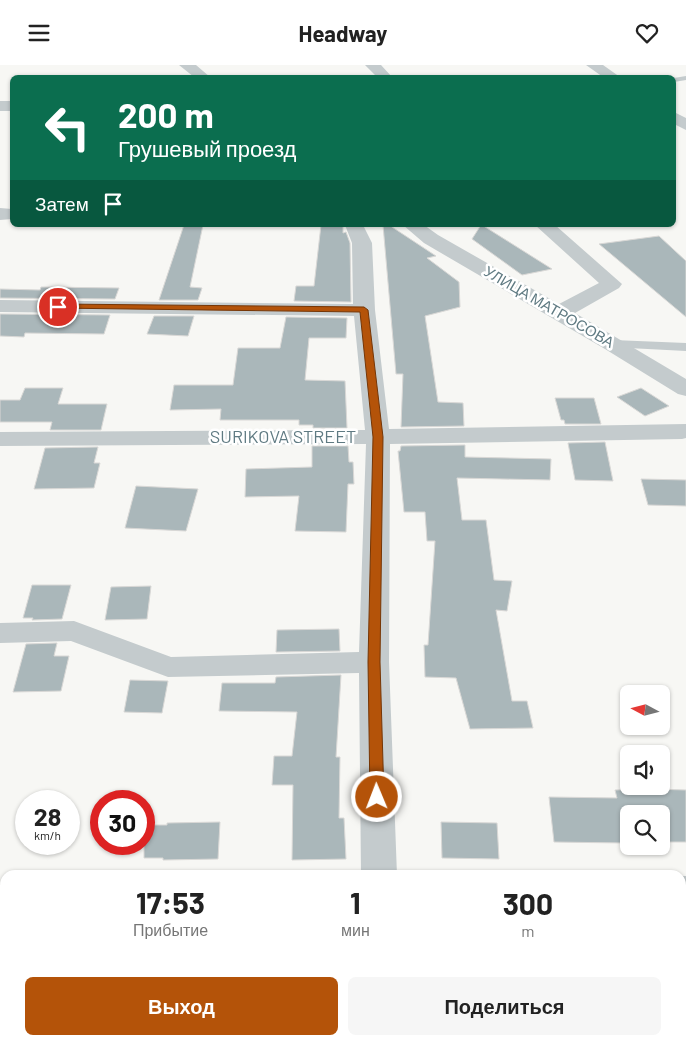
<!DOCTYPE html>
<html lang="ru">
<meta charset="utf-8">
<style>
:root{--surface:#fff;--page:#f6f6f6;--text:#222;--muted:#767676;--accent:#b45309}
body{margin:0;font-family:Barlow,sans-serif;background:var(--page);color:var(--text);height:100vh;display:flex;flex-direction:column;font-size:19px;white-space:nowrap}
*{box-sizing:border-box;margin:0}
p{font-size:16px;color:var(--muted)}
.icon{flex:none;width:28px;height:28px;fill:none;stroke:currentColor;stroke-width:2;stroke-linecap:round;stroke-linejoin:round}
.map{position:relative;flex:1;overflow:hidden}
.panel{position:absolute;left:0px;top:805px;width:686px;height:175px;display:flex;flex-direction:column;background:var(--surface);border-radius:15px 15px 0 0;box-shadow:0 1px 4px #0004}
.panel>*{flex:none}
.hud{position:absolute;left:10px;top:10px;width:666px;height:152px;border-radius:8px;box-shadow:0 1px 4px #0004;background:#0b6e4f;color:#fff;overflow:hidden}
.needle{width:32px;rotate:277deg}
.controls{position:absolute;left:620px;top:620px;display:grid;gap:10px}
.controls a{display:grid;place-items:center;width:50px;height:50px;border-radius:8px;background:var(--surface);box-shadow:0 1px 4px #0004;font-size:25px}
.speed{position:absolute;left:15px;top:725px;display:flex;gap:10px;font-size:25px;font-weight:700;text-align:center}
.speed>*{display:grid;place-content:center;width:65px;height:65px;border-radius:50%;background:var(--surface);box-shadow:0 1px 4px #0004;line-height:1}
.speed small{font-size:12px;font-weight:400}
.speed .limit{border:8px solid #d22;background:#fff;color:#111}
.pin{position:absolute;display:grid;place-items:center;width:42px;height:42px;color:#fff;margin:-21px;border:2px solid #fff;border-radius:50%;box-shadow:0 1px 5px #0007}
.me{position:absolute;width:55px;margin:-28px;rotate:359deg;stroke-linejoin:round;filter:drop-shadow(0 0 4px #0008)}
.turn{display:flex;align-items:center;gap:18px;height:105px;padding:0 25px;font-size:22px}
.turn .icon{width:65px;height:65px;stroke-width:2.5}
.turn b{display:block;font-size:35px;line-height:42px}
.then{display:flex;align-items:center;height:48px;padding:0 25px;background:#0003;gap:10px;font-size:19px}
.eta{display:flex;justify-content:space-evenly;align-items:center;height:85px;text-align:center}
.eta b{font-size:30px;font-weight:700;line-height:35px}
.cta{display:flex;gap:10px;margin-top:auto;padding:10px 25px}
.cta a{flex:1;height:58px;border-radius:8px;background:var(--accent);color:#fff;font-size:20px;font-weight:700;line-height:58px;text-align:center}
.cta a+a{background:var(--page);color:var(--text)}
header{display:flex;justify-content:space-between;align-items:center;height:65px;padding:0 25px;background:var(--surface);font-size:22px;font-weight:700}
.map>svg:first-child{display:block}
</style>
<header><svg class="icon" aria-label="menu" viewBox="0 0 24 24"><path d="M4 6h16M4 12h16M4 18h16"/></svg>Headway<svg class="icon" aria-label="heart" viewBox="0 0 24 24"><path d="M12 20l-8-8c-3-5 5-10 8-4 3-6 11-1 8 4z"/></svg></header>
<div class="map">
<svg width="686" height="980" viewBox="0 0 686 980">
<rect width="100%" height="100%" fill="#f7f7f4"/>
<path fill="#aab7ba" stroke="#d9d8d6" d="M 184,160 L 203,160 L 190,222 L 202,223 L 198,235 L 159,235 Z
M 321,160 L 343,160 L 343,168 L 346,167 L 350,178 L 351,237 L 294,236 L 296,221 L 314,221 Z
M 383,160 L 389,160 L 436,191 L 427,193 L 459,217 L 460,242 L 425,251 L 438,337 L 463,338 L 464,361 L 401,362 L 403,309 L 396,309 Z
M 481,160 L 482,160 L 552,204 L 522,210 L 472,174 Z
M 659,171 L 686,196 L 686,252 L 599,179 Z
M 41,222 L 119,223 L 115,234 L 0,233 L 0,224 L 40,225 Z
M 0,249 L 110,250 L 104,269 L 25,268 L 24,272 L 0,271 Z
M 154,251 L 194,251 L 188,271 L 147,269 Z
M 286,252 L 347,253 L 346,273 L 309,273 L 305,315 L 345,316 L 347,363 L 313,363 L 313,360 L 299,360 L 299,355 L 220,355 L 221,344 L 170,345 L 174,320 L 233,320 L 238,283 L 280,283 Z
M 25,323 L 63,323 L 58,339 L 107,339 L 101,365 L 50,365 L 52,357 L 0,357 L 0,335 L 20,335 Z
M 641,323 L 669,341 L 645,351 L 617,332 Z
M 555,333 L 594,333 L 601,359 L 565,359 L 564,355 L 561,355 Z
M 605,377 L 613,416 L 575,415 L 568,378 Z
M 465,380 L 465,392 L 551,394 L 550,415 L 457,413 L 462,455 L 486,455 L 494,515 L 512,516 L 507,546 L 496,545 L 512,636 L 527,636 L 533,663 L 470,664 L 456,613 L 425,612 L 424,580 L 428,580 L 435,476 L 427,476 L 425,447 L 404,447 L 398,386 L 400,386 L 401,381 Z
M 312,381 L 348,381 L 349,397 L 353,397 L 354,419 L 348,419 L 346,467 L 295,466 L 299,431 L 245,432 L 246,404 L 312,402 Z
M 98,382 L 94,398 L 100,398 L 94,423 L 34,424 L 45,383 Z
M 641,414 L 686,415 L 686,441 L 648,440 Z
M 136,421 L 198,424 L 186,466 L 125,463 Z
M 32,520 L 71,520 L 62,554 L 32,555 L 33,553 L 23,553 Z
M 151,521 L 147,554 L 105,555 L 111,522 Z
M 339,564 L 340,586 L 276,587 L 277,565 Z
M 57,578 L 54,591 L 69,591 L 61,626 L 13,627 L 26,579 Z
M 341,610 L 336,692 L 340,692 L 339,753 L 344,753 L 346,794 L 292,795 L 293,720 L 272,720 L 274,691 L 292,691 L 297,647 L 219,646 L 222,618 L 275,618 L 276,612 Z
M 130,615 L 168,616 L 162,648 L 124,647 Z
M 651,724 L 686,725 L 686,777 L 661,777 L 661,749 L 629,749 L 629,781 L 658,782 L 625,781 L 624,778 L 554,777 L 549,732 L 617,733 L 615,725 Z
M 220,757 L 218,794 L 163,795 L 163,793 L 144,793 L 144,760 L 167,760 L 167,758 Z
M 441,757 L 497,758 L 499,794 L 442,793 Z"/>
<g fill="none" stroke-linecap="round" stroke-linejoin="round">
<path fill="#c4cbcd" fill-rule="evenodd" d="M 686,11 L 686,15 L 674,17 L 674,13 Z
M 613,275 L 686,278 L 686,286 L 609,282 L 607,279 L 609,276 Z"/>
<path fill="#c4cbcd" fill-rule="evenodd" d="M 179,0 L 196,0 L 210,12 L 194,12 Z
M 365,0 L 381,0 L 392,12 L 377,12 Z
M 586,0 L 603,0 L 620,12 L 603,12 Z
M 0,36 L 12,36 L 12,46 L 0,46 Z
M 674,47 L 686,53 L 686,65 L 674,59 Z
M 0,143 L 12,144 L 12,154 L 0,155 Z
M 345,160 L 363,160 L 372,178 L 375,245 L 389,364 L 686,359 L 686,373 L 682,374 L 390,379 L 389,597 L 397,810 L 361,810 L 359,608 L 168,612 L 71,576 L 0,578 L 0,558 L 74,556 L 171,592 L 359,587 L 366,379 L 0,381 L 0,367 L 365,365 L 354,251 L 0,247 L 0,235 L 353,239 L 352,178 Z
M 403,160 L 424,160 L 438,170 L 559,239 L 599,218 L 535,160 L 555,160 L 622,219 L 619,223 L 575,248 L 686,314 L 686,331 L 678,329 L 605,284 L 424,178 Z
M 681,811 L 686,811 L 686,841 L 681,841 Z
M 0,819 L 5,819 L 5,849 L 0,849 Z
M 346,975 L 386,975 L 386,980 L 346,980 Z"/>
</g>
<path fill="#b45309" stroke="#753606" d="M 58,239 L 364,242 L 368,245 L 383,372 L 380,597 L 384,732 L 382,736 L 377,738 L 372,736 L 370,732 L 368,597 L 373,372 L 360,247 L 54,243 L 53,242 Z"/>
<g text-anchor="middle" stroke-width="5" stroke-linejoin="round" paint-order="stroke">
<g font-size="15" fill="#5f7a82" stroke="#fff">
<text transform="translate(549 242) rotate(30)" y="5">УЛИЦА МАТРОСОВА</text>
</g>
<g font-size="18" fill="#5f7a82" stroke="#fff">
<text x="283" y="378">SURIKOVA STREET</text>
</g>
</g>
</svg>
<div class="controls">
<a><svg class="needle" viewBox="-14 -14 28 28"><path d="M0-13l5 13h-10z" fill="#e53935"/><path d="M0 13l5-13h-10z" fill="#767676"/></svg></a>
<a><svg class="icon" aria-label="sound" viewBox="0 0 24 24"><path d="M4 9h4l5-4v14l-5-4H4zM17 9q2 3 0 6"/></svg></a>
<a><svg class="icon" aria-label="search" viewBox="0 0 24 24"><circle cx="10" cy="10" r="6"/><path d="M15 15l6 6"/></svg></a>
</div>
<div class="speed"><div>28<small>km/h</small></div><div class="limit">30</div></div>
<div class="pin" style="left:58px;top:242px;background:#d93025"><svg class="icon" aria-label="arrive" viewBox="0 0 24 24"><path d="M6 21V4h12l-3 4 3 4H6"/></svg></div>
<svg class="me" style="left:377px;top:732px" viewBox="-20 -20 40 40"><circle r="17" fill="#b45309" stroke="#fff" stroke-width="3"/><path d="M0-11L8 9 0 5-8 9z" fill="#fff"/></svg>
<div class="hud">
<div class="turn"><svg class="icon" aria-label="left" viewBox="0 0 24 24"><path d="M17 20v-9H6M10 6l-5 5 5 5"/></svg><div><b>200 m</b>Грушевый проезд</div></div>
<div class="then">Затем<svg class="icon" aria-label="arrive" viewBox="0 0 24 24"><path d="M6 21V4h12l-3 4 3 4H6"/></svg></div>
</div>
<section class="panel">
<div class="eta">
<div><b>17:53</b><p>Прибытие</p></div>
<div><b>1</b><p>мин</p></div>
<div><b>300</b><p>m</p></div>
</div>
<div class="cta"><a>Выход</a><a>Поделиться</a></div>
</section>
</div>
